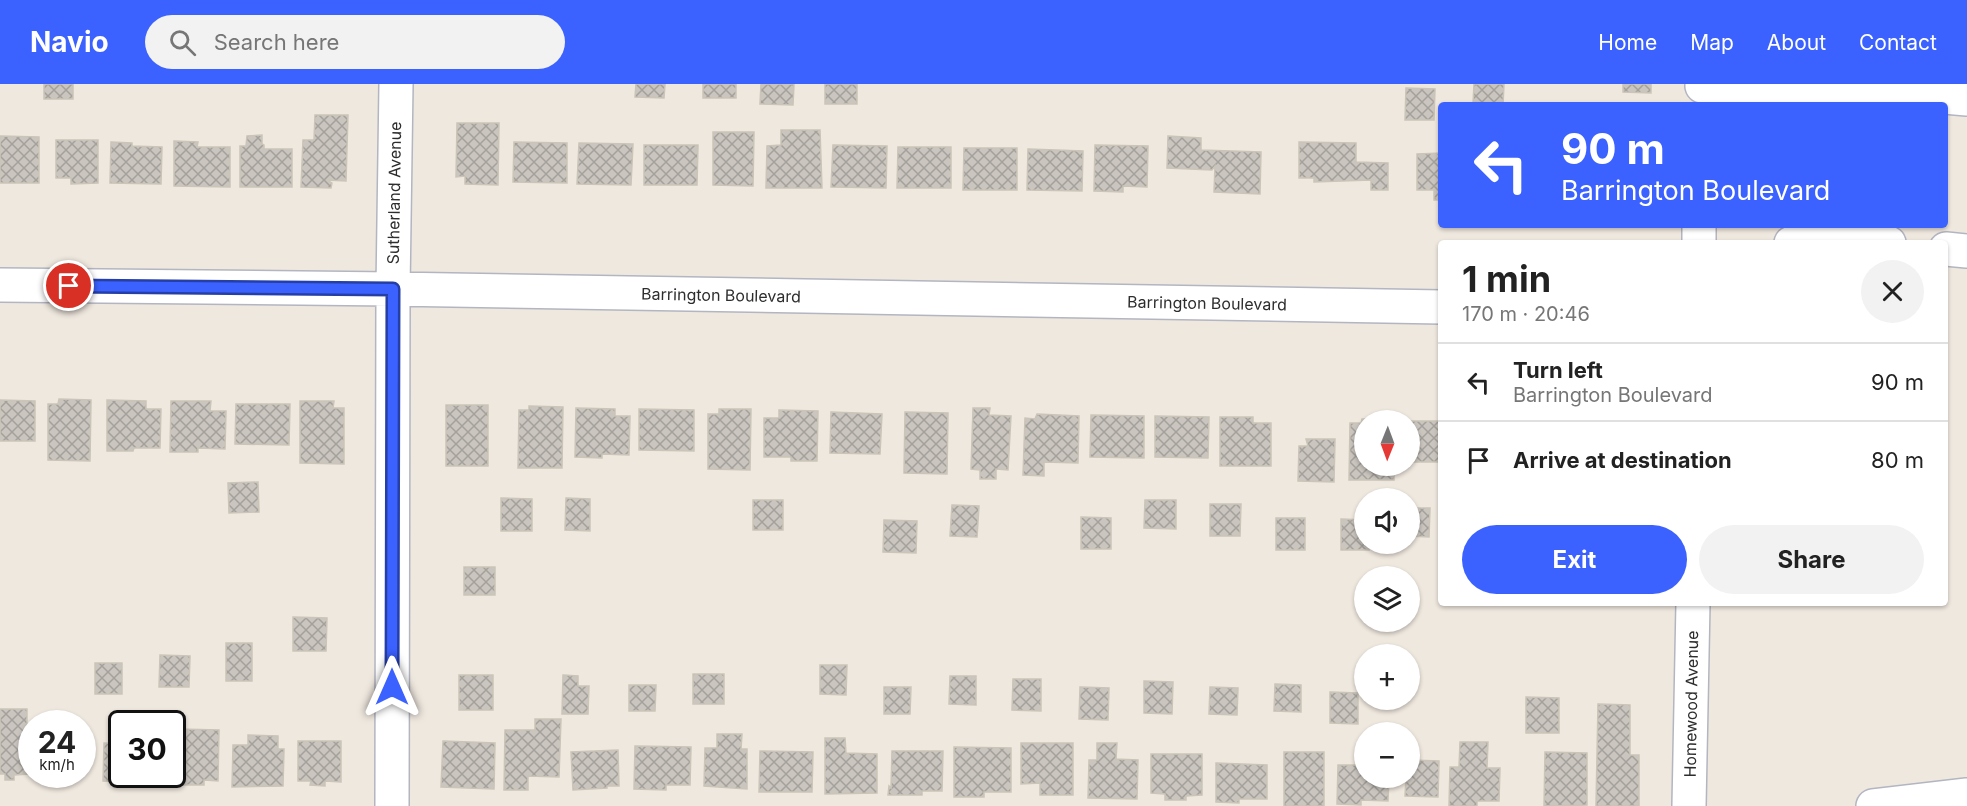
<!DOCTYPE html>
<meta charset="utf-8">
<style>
:root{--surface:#fff;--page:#f2f2f2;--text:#222;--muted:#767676;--line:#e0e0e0;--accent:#3b61ff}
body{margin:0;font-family:Inter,sans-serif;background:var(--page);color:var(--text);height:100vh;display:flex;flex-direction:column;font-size:22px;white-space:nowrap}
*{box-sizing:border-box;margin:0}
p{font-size:20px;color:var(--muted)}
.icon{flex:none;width:33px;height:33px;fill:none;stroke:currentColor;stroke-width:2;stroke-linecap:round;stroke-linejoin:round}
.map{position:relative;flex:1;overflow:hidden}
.details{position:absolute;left:1438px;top:156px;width:510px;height:366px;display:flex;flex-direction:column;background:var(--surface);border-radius:6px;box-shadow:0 2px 4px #0004}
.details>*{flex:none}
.banner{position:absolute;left:1438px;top:18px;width:510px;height:126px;border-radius:6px;box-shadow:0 2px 4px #0004;background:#3b61ff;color:#fff;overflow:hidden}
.needle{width:39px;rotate:181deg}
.fabs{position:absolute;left:1354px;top:326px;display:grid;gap:12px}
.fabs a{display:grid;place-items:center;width:66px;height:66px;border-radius:50%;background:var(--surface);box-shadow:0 2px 4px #0004;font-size:30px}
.speed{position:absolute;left:18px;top:626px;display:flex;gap:12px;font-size:30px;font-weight:700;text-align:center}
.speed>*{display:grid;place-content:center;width:78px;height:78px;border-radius:50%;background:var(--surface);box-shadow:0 2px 4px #0004;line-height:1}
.speed small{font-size:15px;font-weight:400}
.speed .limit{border:3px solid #111;border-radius:9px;background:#fff;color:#111}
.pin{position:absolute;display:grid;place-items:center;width:51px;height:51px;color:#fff;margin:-26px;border:3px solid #fff;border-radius:50%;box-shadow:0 2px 6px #0007}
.me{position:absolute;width:66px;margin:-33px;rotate:0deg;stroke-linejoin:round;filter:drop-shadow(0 0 4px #0008)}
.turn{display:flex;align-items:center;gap:21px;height:126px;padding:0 24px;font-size:27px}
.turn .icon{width:78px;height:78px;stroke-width:2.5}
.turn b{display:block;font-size:42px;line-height:51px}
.round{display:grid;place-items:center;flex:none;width:63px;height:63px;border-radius:32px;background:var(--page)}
.headline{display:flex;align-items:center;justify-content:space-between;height:102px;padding:0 24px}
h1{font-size:36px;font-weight:700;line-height:45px}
.primary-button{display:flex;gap:12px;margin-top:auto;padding:12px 24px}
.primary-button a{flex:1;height:69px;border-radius:36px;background:var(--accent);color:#fff;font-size:24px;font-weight:700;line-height:69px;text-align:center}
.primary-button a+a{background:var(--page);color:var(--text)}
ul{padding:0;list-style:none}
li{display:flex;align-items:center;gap:18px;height:78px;padding:0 24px;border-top:2px solid var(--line)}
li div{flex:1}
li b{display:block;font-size:22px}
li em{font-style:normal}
header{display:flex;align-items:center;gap:36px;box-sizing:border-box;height:84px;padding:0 30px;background:var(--accent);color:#fff}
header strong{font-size:28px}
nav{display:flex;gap:33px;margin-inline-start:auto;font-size:21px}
.search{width:420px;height:54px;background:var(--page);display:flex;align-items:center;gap:15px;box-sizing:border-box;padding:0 21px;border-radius:33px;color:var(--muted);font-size:22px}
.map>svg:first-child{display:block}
</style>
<header>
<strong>Navio</strong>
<div class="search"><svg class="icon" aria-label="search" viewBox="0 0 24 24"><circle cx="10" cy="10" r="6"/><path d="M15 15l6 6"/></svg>Search here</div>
<nav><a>Home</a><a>Map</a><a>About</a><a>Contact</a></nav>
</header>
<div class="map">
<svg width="1967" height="722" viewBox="0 0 1967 722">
<defs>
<pattern id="building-cross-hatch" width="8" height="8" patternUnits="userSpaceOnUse" patternTransform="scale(1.5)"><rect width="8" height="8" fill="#cac5be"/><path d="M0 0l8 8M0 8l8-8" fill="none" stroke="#a4a09b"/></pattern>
</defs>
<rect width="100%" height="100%" fill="#efe8df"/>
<path fill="url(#building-cross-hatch)" stroke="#cbc4b8" stroke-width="1.5" d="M 44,0 L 73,0 L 73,15 L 44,15 Z
M 636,0 L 665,0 L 664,14 L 635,13 Z
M 703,0 L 736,0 L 736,14 L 703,14 Z
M 761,0 L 794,0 L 793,21 L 760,20 Z
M 825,0 L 857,0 L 857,20 L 825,20 Z
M 1474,0 L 1504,0 L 1503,21 L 1473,20 Z
M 1623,0 L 1651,0 L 1651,9 L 1623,8 Z
M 1406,4 L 1435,5 L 1434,36 L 1405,36 Z
M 315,31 L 348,31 L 346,97 L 327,96 L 332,99 L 331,104 L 301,103 L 303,56 L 314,56 Z
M 457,39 L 499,39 L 498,101 L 465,100 L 465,92 L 456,93 Z
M 781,46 L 820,46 L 822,104 L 766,104 L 767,62 L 781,61 Z
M 713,48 L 754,48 L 753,102 L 713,101 Z
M 262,51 L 262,60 L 264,61 L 264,65 L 292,65 L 292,103 L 240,103 L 240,62 L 246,62 L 247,52 Z
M 0,52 L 39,53 L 39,99 L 0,99 Z
M 1168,52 L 1201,54 L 1201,66 L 1261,68 L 1260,110 L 1214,108 L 1215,82 L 1212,86 L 1167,84 Z
M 56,56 L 98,56 L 98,99 L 71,100 L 71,94 L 56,94 Z
M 174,57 L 198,58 L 197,63 L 230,63 L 230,103 L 174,102 Z
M 111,58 L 132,59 L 132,62 L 162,63 L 161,100 L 110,99 Z
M 514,58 L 567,59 L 567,99 L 513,98 Z
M 1299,58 L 1356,59 L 1356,78 L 1388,79 L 1388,106 L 1371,106 L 1371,96 L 1314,98 L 1314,94 L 1299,94 Z
M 579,59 L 633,60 L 631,101 L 577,100 Z
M 644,61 L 698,61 L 697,101 L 644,101 Z
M 833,61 L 887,62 L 886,104 L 831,103 Z
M 1095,61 L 1148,62 L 1147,103 L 1123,102 L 1123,108 L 1094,107 Z
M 898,63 L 951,63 L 951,104 L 897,104 Z
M 964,64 L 1017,64 L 1017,106 L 963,106 Z
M 1028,65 L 1083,67 L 1082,107 L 1027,106 Z
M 1442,69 L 1442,110 L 1440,110 L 1440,116 L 1434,116 L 1434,106 L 1417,106 L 1417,70 Z
M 59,315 L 91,316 L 90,377 L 48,376 L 48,320 L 58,320 Z
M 0,316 L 35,317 L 35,357 L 0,357 Z
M 107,316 L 146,317 L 146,325 L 161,325 L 160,364 L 134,364 L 133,367 L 107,367 Z
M 171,317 L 211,317 L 210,327 L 226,327 L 225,365 L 198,364 L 198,368 L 170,368 Z
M 300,317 L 334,317 L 333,324 L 344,324 L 344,380 L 300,379 Z
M 236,320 L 290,320 L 289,361 L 235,360 Z
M 446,321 L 488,321 L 488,382 L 446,382 Z
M 529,322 L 563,323 L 562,384 L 518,384 L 519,326 L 529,326 Z
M 576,324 L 615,325 L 615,332 L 630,332 L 629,371 L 602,370 L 602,374 L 575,373 Z
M 973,324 L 990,324 L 989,331 L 1011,332 L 1008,386 L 996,385 L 996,395 L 980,395 L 980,386 L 971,385 Z
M 639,325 L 694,326 L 694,367 L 639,366 Z
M 719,325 L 751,325 L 750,386 L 708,385 L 708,330 L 719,330 Z
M 779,326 L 818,327 L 817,377 L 791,377 L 791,373 L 764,373 L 764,334 L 779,334 Z
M 831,328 L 882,330 L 880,370 L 830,369 Z
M 905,328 L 948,329 L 947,390 L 904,389 Z
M 1037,330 L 1079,332 L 1078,379 L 1044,378 L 1044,392 L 1023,391 L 1025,334 L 1035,335 Z
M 1091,331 L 1144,332 L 1144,374 L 1090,373 Z
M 1155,332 L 1209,333 L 1208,374 L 1155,373 Z
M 1220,333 L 1253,333 L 1253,339 L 1271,339 L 1271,382 L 1220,382 Z
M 1362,335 L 1394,335 L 1365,336 L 1365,381 L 1394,381 L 1394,396 L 1349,396 L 1350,339 L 1361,339 Z
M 1410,337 L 1442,337 L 1442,378 L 1410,378 Z
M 1306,355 L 1335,355 L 1334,398 L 1298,397 L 1299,362 L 1308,362 Z
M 258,398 L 259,428 L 229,429 L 228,399 Z
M 501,414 L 532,415 L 532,447 L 501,447 Z
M 566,414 L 590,415 L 590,447 L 565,446 Z
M 753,416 L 783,416 L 783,446 L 753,446 Z
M 1145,416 L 1176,416 L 1176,445 L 1144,444 Z
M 1210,420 L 1241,420 L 1240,452 L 1210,452 Z
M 952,421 L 979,422 L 977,453 L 950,452 Z
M 1418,424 L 1430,424 L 1429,453 L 1410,452 L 1410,425 L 1418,426 Z
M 1081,433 L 1111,434 L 1111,465 L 1081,465 Z
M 1276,434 L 1305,434 L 1305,466 L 1276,466 Z
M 1341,435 L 1365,436 L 1365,459 L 1369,459 L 1369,466 L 1341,466 Z
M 884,436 L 917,437 L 916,469 L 883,468 Z
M 464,483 L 495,483 L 495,511 L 464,511 Z
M 293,533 L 327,534 L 326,567 L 293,567 Z
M 226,559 L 252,559 L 252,597 L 226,597 Z
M 160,571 L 190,572 L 189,603 L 159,603 Z
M 95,579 L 122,579 L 122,610 L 95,610 Z
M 820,581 L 847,581 L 846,611 L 820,610 Z
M 693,590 L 724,590 L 724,620 L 693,620 Z
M 459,591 L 493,591 L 493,626 L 459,626 Z
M 563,591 L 578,592 L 578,602 L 589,602 L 588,630 L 562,630 Z
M 950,592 L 976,592 L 976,621 L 949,620 Z
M 1013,595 L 1041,595 L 1041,627 L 1012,626 Z
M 1144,597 L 1173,598 L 1172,630 L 1144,629 Z
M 1275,600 L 1301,601 L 1301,628 L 1274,627 Z
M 629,601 L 656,601 L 655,627 L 629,627 Z
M 884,603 L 911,603 L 910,630 L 884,630 Z
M 1080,603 L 1109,604 L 1108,636 L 1079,635 Z
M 1210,603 L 1238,604 L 1237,631 L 1209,630 Z
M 1330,608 L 1358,609 L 1358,640 L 1330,639 Z
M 1526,613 L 1559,614 L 1559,649 L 1526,649 Z
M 1598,620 L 1630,621 L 1630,671 L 1639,671 L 1639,722 L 1596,722 Z
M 0,625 L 27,625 L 27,643 L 30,643 L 30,690 L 14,691 L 14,696 L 5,696 L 5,690 L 0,690 Z
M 535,635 L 561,635 L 559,693 L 528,692 L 528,706 L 504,706 L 505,646 L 535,646 Z
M 177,645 L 219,646 L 218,697 L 204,696 L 204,701 L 176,701 Z
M 717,650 L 742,650 L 741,665 L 747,665 L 747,705 L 704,702 L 705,664 L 717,664 Z
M 248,651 L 278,652 L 278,665 L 284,665 L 283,702 L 232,703 L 233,661 L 248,661 Z
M 825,654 L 845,654 L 846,669 L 877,670 L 877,709 L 825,710 Z
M 298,657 L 341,657 L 341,698 L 325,697 L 325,702 L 310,701 L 311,697 L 298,697 Z
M 443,657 L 495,659 L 494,705 L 441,703 Z
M 1460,658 L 1488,658 L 1487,684 L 1500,684 L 1499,717 L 1477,717 L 1477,722 L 1449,722 L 1450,683 L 1459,683 Z
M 104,659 L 122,660 L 122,690 L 155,690 L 155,694 L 130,694 L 130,698 L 103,697 Z
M 1021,659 L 1073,659 L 1073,711 L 1040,711 L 1040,699 L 1021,700 Z
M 1097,659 L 1117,659 L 1116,675 L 1138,676 L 1137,715 L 1088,714 L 1089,676 L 1097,676 Z
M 635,662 L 691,663 L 690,701 L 666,701 L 666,706 L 634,705 Z
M 954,663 L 1011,664 L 1011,708 L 984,708 L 984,713 L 954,713 Z
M 618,666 L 619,702 L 607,702 L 607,704 L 573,706 L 571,668 Z
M 760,667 L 813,668 L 812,708 L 759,708 Z
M 892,667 L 943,667 L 942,707 L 922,707 L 922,711 L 888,711 L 889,702 L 891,704 Z
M 1284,668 L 1324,668 L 1324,722 L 1284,722 Z
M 1545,668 L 1587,669 L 1587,721 L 1544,722 Z
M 1151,670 L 1202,670 L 1202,711 L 1186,712 L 1186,716 L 1165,716 L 1165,710 L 1151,709 Z
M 1410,676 L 1439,677 L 1438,713 L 1405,712 L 1406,693 L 1410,693 Z
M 1216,679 L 1267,681 L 1267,715 L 1239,715 L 1239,719 L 1216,718 Z
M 1338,681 L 1365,681 L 1365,693 L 1389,693 L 1388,717 L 1361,716 L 1361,721 L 1337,720 Z"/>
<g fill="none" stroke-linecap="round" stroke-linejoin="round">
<defs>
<path id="minor" d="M 1702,2 L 1774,15 L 1777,21
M 1774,15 L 1807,1 L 1967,15
M 1821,141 L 1823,145 L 1839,154 L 1889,159
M 1699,159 L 1699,141
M 1791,159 L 1823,145
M 1946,165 L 1967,167
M 0,201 L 393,205 L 1442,223
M 392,722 L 393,205 L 396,0
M 1689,722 L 1693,519
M 1873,722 L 1967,711"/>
</defs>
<use href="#minor" stroke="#b3b5c1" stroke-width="36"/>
<use href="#minor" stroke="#fff" stroke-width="33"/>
</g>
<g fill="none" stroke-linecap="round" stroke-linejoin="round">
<defs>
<path id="route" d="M 69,202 L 393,205 L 392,603"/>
</defs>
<use href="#route" stroke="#263fa6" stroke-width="15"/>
<use href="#route" stroke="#3b61ff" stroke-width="10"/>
</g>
<g text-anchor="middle" stroke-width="4.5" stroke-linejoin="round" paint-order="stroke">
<g font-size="16" fill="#2d2d2d" stroke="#fff">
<text transform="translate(394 109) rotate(-89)" y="6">Sutherland Avenue</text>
<text transform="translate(721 211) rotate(1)" y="6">Barrington Boulevard</text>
<text transform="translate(1207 219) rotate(1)" y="6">Barrington Boulevard</text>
<text transform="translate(1691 620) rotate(-89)" y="6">Homewood Avenue</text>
</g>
</g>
</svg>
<div class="fabs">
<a><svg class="needle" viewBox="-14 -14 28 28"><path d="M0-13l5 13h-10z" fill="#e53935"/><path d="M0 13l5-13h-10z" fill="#767676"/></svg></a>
<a><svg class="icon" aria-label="sound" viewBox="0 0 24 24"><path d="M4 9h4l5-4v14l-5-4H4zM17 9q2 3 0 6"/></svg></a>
<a><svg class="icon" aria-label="layers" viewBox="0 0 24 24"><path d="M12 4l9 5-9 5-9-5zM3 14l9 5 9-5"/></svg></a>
<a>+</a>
<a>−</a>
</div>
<div class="speed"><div>24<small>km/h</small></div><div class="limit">30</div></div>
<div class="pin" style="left:69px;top:202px;background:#d93025"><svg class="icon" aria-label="arrive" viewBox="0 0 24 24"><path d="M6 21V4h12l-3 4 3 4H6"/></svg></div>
<svg class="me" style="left:392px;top:603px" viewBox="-20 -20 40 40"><path d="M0-17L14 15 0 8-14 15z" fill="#3b61ff" stroke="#fff" stroke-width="4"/></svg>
<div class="banner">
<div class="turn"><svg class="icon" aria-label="left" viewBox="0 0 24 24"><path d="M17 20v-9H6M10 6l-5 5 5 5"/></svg><div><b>90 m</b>Barrington Boulevard</div></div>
</div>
<section class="details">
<div class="headline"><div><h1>1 min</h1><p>170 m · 20:46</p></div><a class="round"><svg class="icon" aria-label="close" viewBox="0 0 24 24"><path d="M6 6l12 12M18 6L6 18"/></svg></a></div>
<ul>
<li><svg class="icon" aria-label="left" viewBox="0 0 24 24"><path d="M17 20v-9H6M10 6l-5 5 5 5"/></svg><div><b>Turn left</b><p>Barrington Boulevard</p></div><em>90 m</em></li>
<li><svg class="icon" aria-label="arrive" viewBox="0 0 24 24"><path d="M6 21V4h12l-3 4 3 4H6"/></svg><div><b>Arrive at destination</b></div><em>80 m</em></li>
</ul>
<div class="primary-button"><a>Exit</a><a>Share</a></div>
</section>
</div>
